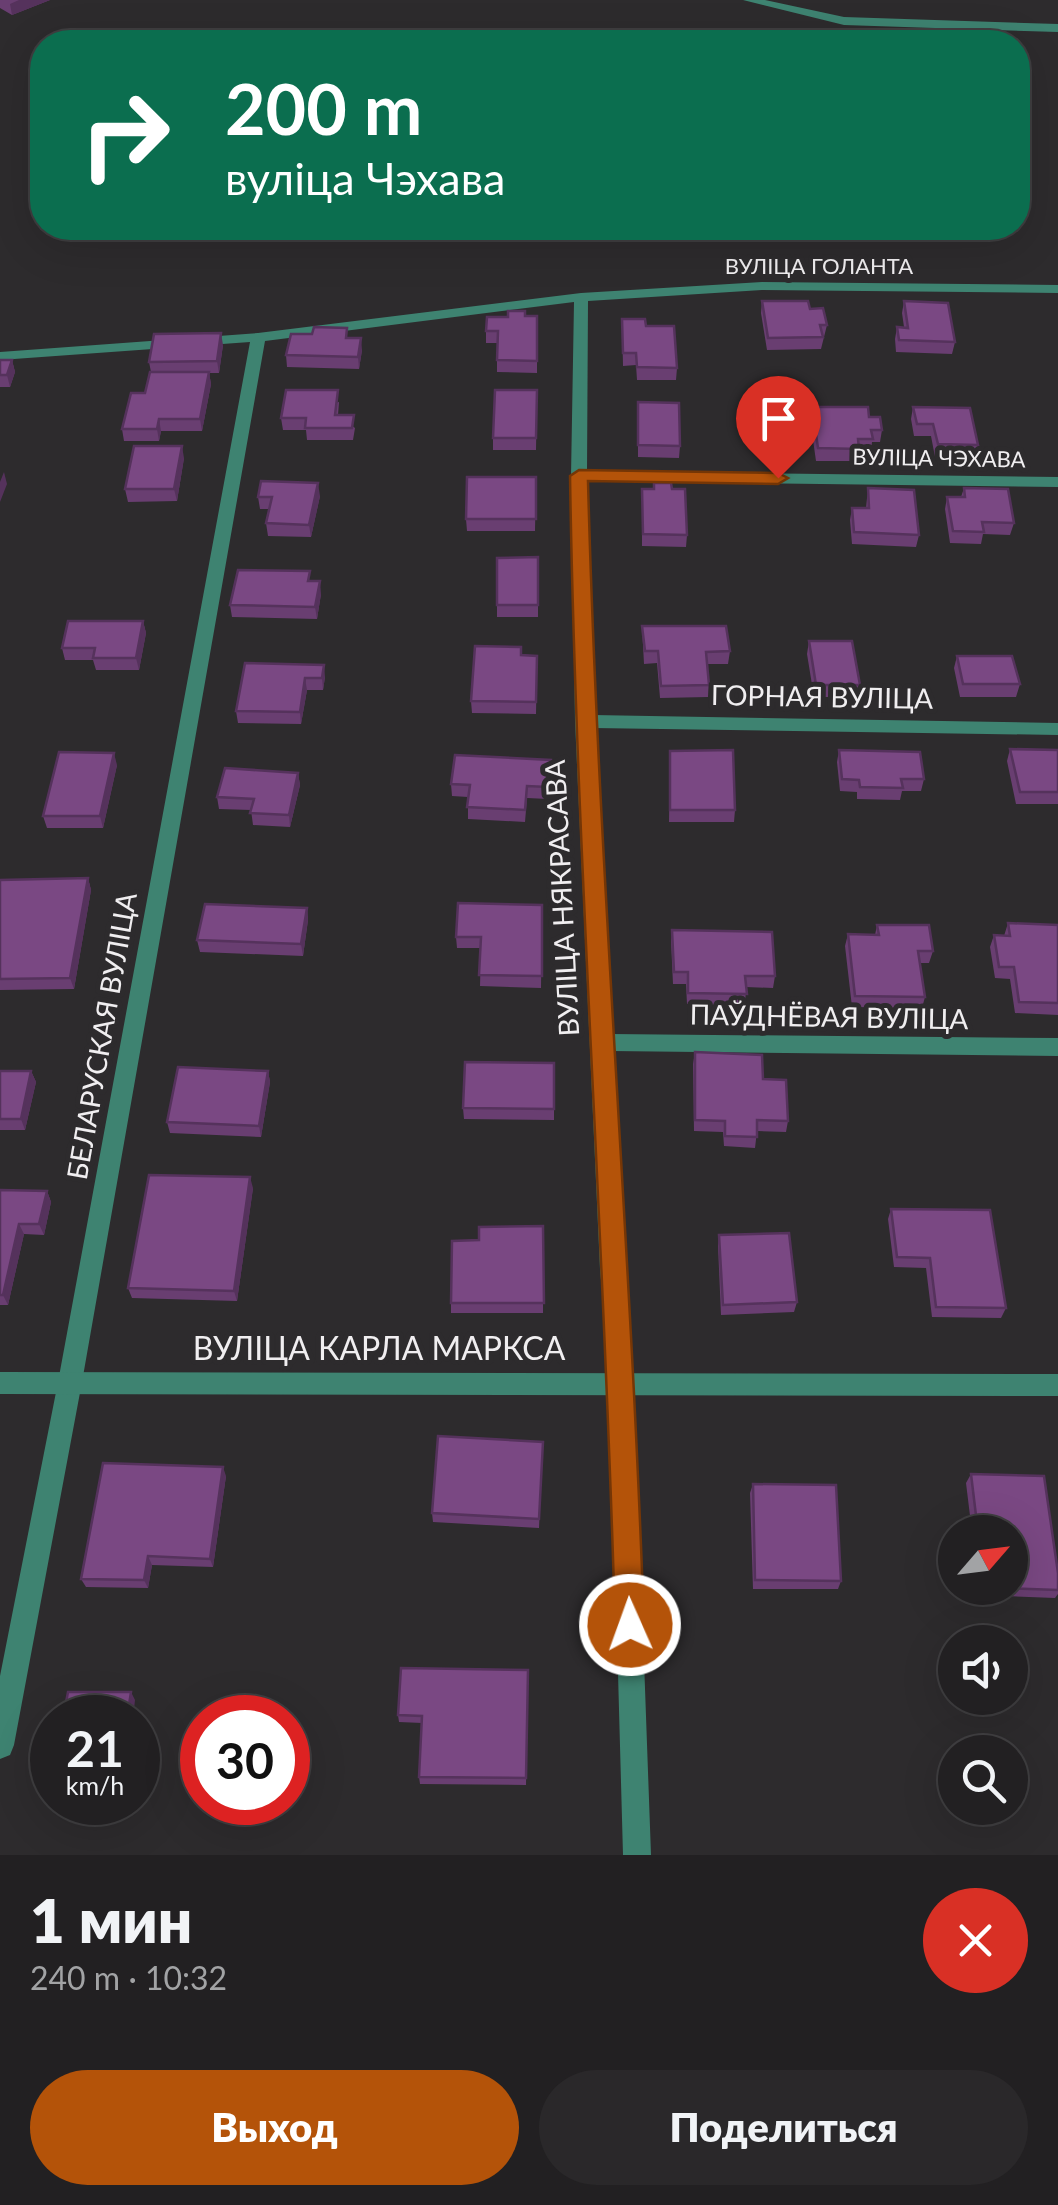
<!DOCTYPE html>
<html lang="ru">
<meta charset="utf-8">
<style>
:root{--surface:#222022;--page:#2a282a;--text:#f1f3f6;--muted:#a2a3a5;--line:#3f3e40;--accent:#b45309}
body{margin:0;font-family:Lato,sans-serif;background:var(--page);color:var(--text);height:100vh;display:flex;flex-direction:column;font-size:38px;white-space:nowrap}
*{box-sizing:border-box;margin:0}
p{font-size:32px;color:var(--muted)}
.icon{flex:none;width:55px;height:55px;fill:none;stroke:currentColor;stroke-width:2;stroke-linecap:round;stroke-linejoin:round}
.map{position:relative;height:1855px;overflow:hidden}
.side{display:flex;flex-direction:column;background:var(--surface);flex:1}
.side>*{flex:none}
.top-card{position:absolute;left:30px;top:30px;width:1000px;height:210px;border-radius:40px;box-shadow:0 10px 40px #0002,0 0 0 2px var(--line);background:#0b6e4f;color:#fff;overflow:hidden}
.needle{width:65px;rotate:62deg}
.controls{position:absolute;left:938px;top:1515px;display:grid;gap:20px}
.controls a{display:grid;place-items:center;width:90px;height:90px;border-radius:50%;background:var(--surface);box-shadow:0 10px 40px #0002,0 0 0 2px var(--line);font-size:50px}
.speed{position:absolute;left:30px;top:1695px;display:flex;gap:20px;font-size:50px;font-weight:700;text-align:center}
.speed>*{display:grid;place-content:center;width:130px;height:130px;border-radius:50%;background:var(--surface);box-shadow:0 10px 40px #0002,0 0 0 2px var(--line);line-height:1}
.speed small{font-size:25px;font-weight:400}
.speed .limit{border:15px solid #d22;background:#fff;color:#111}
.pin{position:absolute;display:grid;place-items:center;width:85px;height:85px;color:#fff;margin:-102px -42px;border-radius:50% 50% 50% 0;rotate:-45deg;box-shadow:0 0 10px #0007}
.pin .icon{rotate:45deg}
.me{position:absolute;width:110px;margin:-55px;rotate:358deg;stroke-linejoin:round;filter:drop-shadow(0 0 8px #0008)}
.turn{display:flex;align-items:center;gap:35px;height:210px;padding:0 30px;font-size:45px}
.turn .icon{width:130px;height:130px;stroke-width:2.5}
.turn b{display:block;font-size:70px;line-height:85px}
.round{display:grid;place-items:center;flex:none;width:105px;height:105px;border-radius:52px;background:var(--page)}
.head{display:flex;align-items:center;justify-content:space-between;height:170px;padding:0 30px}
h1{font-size:60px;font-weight:800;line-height:75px}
.cta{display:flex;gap:20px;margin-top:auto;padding:20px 30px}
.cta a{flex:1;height:115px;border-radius:60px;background:var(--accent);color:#fff;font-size:40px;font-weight:800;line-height:115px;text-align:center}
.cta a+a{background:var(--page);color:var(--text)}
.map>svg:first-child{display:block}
</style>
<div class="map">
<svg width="1058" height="1855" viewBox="0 0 1058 1855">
<rect width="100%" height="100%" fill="#2d2b2d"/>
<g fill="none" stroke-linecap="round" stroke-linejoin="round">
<path fill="#3e8371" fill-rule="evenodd" d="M 743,0 L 765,0 L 844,17 L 1058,24 L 1058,32 L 844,25 Z"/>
<path fill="#3e8371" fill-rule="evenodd" d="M 762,282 L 1058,285 L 1058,293 L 762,290 L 588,301 L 587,471 L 1058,477 L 1058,487 L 587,481 L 593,715 L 1058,723 L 1058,735 L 593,728 L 610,1034 L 1058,1038 L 1058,1056 L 611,1051 L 624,1269 L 634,1382 L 651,1855 L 623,1855 L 610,1382 L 600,1269 L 575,721 L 571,476 L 574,302 L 265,341 L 82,1382 L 14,1745 L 10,1755 L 0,1759 L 0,1676 L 58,1382 L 250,342 L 0,360 L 0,352 L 258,333 L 581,293 Z"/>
<path fill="#3e8371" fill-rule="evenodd" d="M 0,1372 L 1058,1374 L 1058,1396 L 0,1394 Z"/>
</g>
<path fill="#693e71" d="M 0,0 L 50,0 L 12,15 L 0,8 Z
M 762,301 L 810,309 L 827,325 L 821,349 L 767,350 L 761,313 Z
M 904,301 L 955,342 L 952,354 L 896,352 L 895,339 L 897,327 L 904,327 L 902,313 Z
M 525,316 L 537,316 L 537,373 L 497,372 L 497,343 L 486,343 L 486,331 L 508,317 Z
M 622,319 L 646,326 L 677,368 L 676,380 L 637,380 L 636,365 L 623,366 Z
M 348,338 L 362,350 L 359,369 L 287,367 L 286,355 Z
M 223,345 L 219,373 L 209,373 L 211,384 L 202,431 L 161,431 L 159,441 L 124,441 L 122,429 L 145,393 L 151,372 L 149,362 Z
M 0,360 L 12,360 L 15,372 L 10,387 L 0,387 Z
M 537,390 L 536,450 L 493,450 L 493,438 Z
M 339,402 L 338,415 L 355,428 L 353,440 L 307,440 L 306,430 L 283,430 L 281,418 Z
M 812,407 L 869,417 L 882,430 L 880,442 L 872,442 L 871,451 L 859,451 L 857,461 L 816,461 L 810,419 Z
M 913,407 L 978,445 L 976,457 L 935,457 L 931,436 L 914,436 L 911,419 Z
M 638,414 L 680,446 L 679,458 L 638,457 Z
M 184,458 L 177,501 L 128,502 L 125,489 Z
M 536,477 L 535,531 L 467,531 L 466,519 Z
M 868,488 L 919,535 L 916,547 L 852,544 L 850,520 L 852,508 L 866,508 Z
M 964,488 L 1014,523 L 1010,535 L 983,534 L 981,544 L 950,543 L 945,509 L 947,497 L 961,497 Z
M 642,489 L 672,489 L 687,535 L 686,547 L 642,546 Z
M 320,496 L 311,537 L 268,536 L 266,523 L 270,509 L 260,509 L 258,497 Z
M 538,557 L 538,617 L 497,617 L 497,558 Z
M 321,594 L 317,619 L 232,617 L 230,605 Z
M 143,621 L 146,633 L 139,670 L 96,670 L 93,660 L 65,660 L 62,648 Z
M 642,626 L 730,651 L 728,664 L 707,664 L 709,685 L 708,697 L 660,698 L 657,663 L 644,664 Z
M 809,641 L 860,685 L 858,697 L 814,697 L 807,654 Z
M 521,655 L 537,656 L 536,714 L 472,713 L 471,701 Z
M 957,656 L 1020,684 L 1016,697 L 960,697 L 954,668 Z
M 245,663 L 325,677 L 323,690 L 307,690 L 301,724 L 238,723 L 236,711 Z
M 1010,749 L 1058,750 L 1058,804 L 1016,804 L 1007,761 Z
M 839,750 L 924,779 L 921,791 L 902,791 L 900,800 L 857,799 L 857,792 L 840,791 L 837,762 Z
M 670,751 L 735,810 L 734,822 L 669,822 Z
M 551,760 L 548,799 L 527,798 L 525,822 L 468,819 L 468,797 L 452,796 L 451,784 Z
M 117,765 L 103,828 L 47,828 L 43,816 Z
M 298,773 L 300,785 L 290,827 L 253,825 L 251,810 L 219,809 L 217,797 Z
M 88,878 L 91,890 L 74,989 L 0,990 L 0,880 Z
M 542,905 L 541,988 L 480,986 L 481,948 L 457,948 L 456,937 Z
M 307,908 L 308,920 L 303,956 L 200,952 L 197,940 Z
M 1008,923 L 1058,925 L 1058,1015 L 1015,1013 L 1010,979 L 995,978 L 990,947 L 994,935 L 1004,936 Z
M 877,925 L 933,951 L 929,963 L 920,963 L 925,997 L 922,1008 L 852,1007 L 845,946 L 848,934 L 875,935 Z
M 672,930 L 775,976 L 773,988 L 746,987 L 745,1006 L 687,1004 L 686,984 L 673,984 L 671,941 Z
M 695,1052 L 763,1079 L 788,1121 L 786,1132 L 757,1131 L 755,1148 L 724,1146 L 723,1132 L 694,1131 L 693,1064 Z
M 554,1063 L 554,1120 L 464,1119 L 463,1108 Z
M 0,1071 L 31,1071 L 36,1082 L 25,1130 L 0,1130 Z
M 268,1071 L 270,1082 L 261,1137 L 170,1133 L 167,1122 Z
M 253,1188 L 237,1301 L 132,1298 L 128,1288 Z
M 0,1190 L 47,1191 L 51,1202 L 44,1235 L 24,1234 L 8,1305 L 0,1305 Z
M 891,1209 L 1006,1308 L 1001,1318 L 932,1317 L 926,1268 L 894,1267 L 888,1219 Z
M 543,1226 L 543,1313 L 451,1313 L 451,1303 L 479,1240 Z
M 719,1235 L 797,1302 L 794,1312 L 721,1315 L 718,1246 Z
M 543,1442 L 539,1528 L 433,1522 L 432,1513 Z
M 971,1474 L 1058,1573 L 1058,1594 L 1055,1598 L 980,1595 L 979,1588 L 1010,1588 L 1010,1532 L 972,1532 L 966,1483 Z
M 226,1476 L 213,1567 L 152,1565 L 148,1588 L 86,1587 L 81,1579 Z
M 753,1484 L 841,1581 L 838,1589 L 753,1589 L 750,1493 Z
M 528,1670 L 526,1785 L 420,1784 L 419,1777 L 422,1723 L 399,1722 L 398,1715 Z"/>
<path fill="#55325c" d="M 19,0 L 50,0 L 12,15 L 10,4 Z
M 221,333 L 223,345 L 219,373 L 217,361 Z
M 361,338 L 362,350 L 359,369 L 358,357 Z
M 12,360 L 15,372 L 10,387 L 7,375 Z
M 209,372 L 211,384 L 202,431 L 200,419 Z
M 159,419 L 161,431 L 159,441 L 157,429 Z
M 182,446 L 184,458 L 177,501 L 174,489 Z
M 4,472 L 7,484 L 0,502 L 0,482 Z
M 318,483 L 320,496 L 311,537 L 309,525 Z
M 320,581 L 321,594 L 317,619 L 315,607 Z
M 143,621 L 146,633 L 139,670 L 136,658 Z
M 324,665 L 325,677 L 323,690 L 322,678 Z
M 305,678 L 307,690 L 301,724 L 300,712 Z
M 114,753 L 117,765 L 103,828 L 100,816 Z
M 298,773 L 300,785 L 290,827 L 289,815 Z
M 88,878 L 91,890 L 74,989 L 70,978 Z
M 307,908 L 308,920 L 303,956 L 301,944 Z
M 31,1071 L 36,1082 L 25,1130 L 21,1119 Z
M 268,1071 L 270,1082 L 261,1137 L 259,1126 Z
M 250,1177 L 253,1188 L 237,1301 L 234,1291 Z
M 47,1191 L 51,1202 L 44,1235 L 39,1224 Z
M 19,1224 L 24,1234 L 8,1305 L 3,1295 Z
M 223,1467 L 226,1476 L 213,1567 L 210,1559 Z
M 148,1556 L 152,1565 L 148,1588 L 144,1580 Z
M 131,1692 L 135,1700 L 133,1718 L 127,1718 Z"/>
<path fill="#7a4883" stroke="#55325c" stroke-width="2.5" d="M 762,301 L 808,301 L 810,309 L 823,308 L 827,325 L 820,325 L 823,337 L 768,338 Z
M 904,301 L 948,303 L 955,342 L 899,340 L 897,327 L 908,328 Z
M 508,311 L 525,311 L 525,316 L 537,316 L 537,361 L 497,360 L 498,331 L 486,331 L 487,317 L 508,317 Z
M 622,319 L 645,319 L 646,326 L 674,326 L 677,368 L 637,367 L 636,353 L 623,353 Z
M 314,327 L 347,328 L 346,338 L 361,338 L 358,357 L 286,355 L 291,334 L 312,334 Z
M 221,333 L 217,361 L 149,362 L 154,334 Z
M 0,360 L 12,360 L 7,375 L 0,375 Z
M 150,372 L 209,372 L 200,419 L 159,419 L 157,429 L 122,429 L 131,393 L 145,393 Z
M 286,390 L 338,390 L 335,415 L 354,415 L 352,428 L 305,428 L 306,418 L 281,418 Z
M 495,390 L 537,390 L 536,438 L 493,438 Z
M 638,402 L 679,403 L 680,446 L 638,445 Z
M 812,407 L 868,407 L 869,417 L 880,417 L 882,430 L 871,430 L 873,439 L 858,439 L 859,449 L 818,448 Z
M 913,407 L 970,408 L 978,445 L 938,444 L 933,424 L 917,424 Z
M 134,446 L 182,446 L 174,489 L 125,489 Z
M 467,477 L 536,477 L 536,519 L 466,519 Z
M 261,481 L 318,483 L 309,525 L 266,523 L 272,497 L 258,497 Z
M 654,483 L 671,483 L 672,489 L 685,489 L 687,535 L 643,534 L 642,489 L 654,489 Z
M 868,488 L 914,490 L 919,535 L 854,532 L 852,508 L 869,508 Z
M 964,488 L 1008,489 L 1014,523 L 982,522 L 984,532 L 953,531 L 947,497 L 965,497 Z
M 538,557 L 538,605 L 497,605 L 497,558 Z
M 238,570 L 310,571 L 308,581 L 320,581 L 315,607 L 230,605 Z
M 68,621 L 143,621 L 136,658 L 93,658 L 95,648 L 62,648 Z
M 642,626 L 726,626 L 730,651 L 706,652 L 709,685 L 661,686 L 658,651 L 645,651 Z
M 809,641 L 852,641 L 860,685 L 816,685 Z
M 475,646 L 521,647 L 521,655 L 537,656 L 536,702 L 471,701 Z
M 957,656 L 1012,656 L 1020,684 L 963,684 Z
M 245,663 L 324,665 L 322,678 L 305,678 L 300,712 L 236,711 Z
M 1010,749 L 1058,750 L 1058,792 L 1020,792 Z
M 733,750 L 735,810 L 670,810 L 670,751 Z
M 839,750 L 920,752 L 924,779 L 901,779 L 903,788 L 860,787 L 859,780 L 842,779 Z
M 59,752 L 114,753 L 100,816 L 43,816 Z
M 455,755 L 551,760 L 548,787 L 527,786 L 525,810 L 467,807 L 470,785 L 451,784 Z
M 225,768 L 298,773 L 289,815 L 250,813 L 254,799 L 217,797 Z
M 88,878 L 70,978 L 0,979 L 0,880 Z
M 458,903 L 542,905 L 542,976 L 479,975 L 481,937 L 456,937 Z
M 205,904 L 307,908 L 301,944 L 197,940 Z
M 1008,923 L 1058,925 L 1058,1003 L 1019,1002 L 1014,967 L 999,967 L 994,935 L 1010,936 Z
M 877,925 L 929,925 L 933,951 L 918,951 L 925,997 L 855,996 L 848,934 L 879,935 Z
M 672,930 L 772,932 L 775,976 L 745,976 L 747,994 L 688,993 L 688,972 L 674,972 Z
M 695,1052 L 762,1055 L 763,1079 L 786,1080 L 788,1121 L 757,1120 L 757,1137 L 725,1136 L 725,1121 L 695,1120 Z
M 465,1062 L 554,1063 L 554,1109 L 463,1108 Z
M 178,1067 L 268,1071 L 259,1126 L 167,1122 Z
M 0,1071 L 31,1071 L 21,1119 L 0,1119 Z
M 149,1175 L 250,1177 L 234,1291 L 128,1288 Z
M 0,1190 L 47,1191 L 39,1224 L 19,1224 L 3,1295 L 0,1295 Z
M 891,1209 L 990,1210 L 1006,1308 L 936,1307 L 930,1258 L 897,1257 Z
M 543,1226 L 544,1303 L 451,1303 L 452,1241 L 479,1240 L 479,1227 Z
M 789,1233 L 797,1302 L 723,1305 L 719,1235 Z
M 438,1436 L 543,1442 L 539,1519 L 432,1513 Z
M 103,1463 L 223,1467 L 210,1559 L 148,1556 L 144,1580 L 81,1579 Z
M 971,1474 L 1044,1476 L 1058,1573 L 1058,1590 L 998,1588 L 1010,1588 L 1010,1532 L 978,1532 Z
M 753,1484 L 836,1485 L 841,1581 L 755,1580 Z
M 401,1668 L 528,1670 L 526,1778 L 419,1777 L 422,1716 L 398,1715 Z
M 68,1692 L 131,1692 L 127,1718 L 63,1718 Z"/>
<path fill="#b45309" stroke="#753606" stroke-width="2.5" d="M 579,470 L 778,473 L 788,478 L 778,484 L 588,481 C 598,863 631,1244 644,1625 L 640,1636 L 630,1640 L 619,1636 L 615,1625 C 605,1242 576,859 570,476 Z"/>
<g text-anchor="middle" stroke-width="10" stroke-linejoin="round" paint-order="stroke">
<g font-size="22" fill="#f0eef0" stroke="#2d2b2d">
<text x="819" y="274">ВУЛІЦА ГОЛАНТА</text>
<text transform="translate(939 458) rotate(1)" y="8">ВУЛІЦА ЧЭХАВА</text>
</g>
<g font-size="28" fill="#f0eef0" stroke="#2d2b2d">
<text transform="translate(822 697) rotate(1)" y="10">ГОРНАЯ ВУЛІЦА</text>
<text transform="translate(562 898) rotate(-93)" y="10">ВУЛІЦА НЯКРАСАВА</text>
<text transform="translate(829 1017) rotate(1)" y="10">ПАЎДНЁВАЯ ВУЛІЦА</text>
<text transform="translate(102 1036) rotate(-80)" y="10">БЕЛАРУСКАЯ ВУЛІЦА</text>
</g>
<g font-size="32" fill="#f0eef0" stroke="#2d2b2d">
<text x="379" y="1360">ВУЛІЦА КАРЛА МАРКСА</text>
</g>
</g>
</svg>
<div class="controls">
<a><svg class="needle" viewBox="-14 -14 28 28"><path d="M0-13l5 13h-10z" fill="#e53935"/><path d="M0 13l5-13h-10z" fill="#a2a3a5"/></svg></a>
<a><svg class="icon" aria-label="sound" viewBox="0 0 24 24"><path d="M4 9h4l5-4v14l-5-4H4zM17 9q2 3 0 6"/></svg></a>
<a><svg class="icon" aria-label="search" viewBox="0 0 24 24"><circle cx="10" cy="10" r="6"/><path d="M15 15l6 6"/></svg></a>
</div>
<div class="speed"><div>21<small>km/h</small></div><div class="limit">30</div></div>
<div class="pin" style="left:778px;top:478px;background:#d93025"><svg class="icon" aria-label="arrive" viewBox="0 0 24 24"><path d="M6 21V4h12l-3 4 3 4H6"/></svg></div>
<svg class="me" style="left:630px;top:1625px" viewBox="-20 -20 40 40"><circle r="17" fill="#b45309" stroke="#fff" stroke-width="3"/><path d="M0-11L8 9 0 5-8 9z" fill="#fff"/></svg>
<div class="top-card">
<div class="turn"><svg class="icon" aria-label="right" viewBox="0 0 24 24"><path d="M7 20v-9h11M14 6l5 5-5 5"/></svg><div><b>200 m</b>вуліца Чэхава</div></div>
</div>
</div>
<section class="side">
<div class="head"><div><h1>1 мин</h1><p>240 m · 10:32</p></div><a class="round" style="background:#d93025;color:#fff"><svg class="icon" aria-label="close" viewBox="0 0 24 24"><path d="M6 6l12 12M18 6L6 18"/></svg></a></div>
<div class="cta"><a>Выход</a><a>Поделиться</a></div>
</section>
